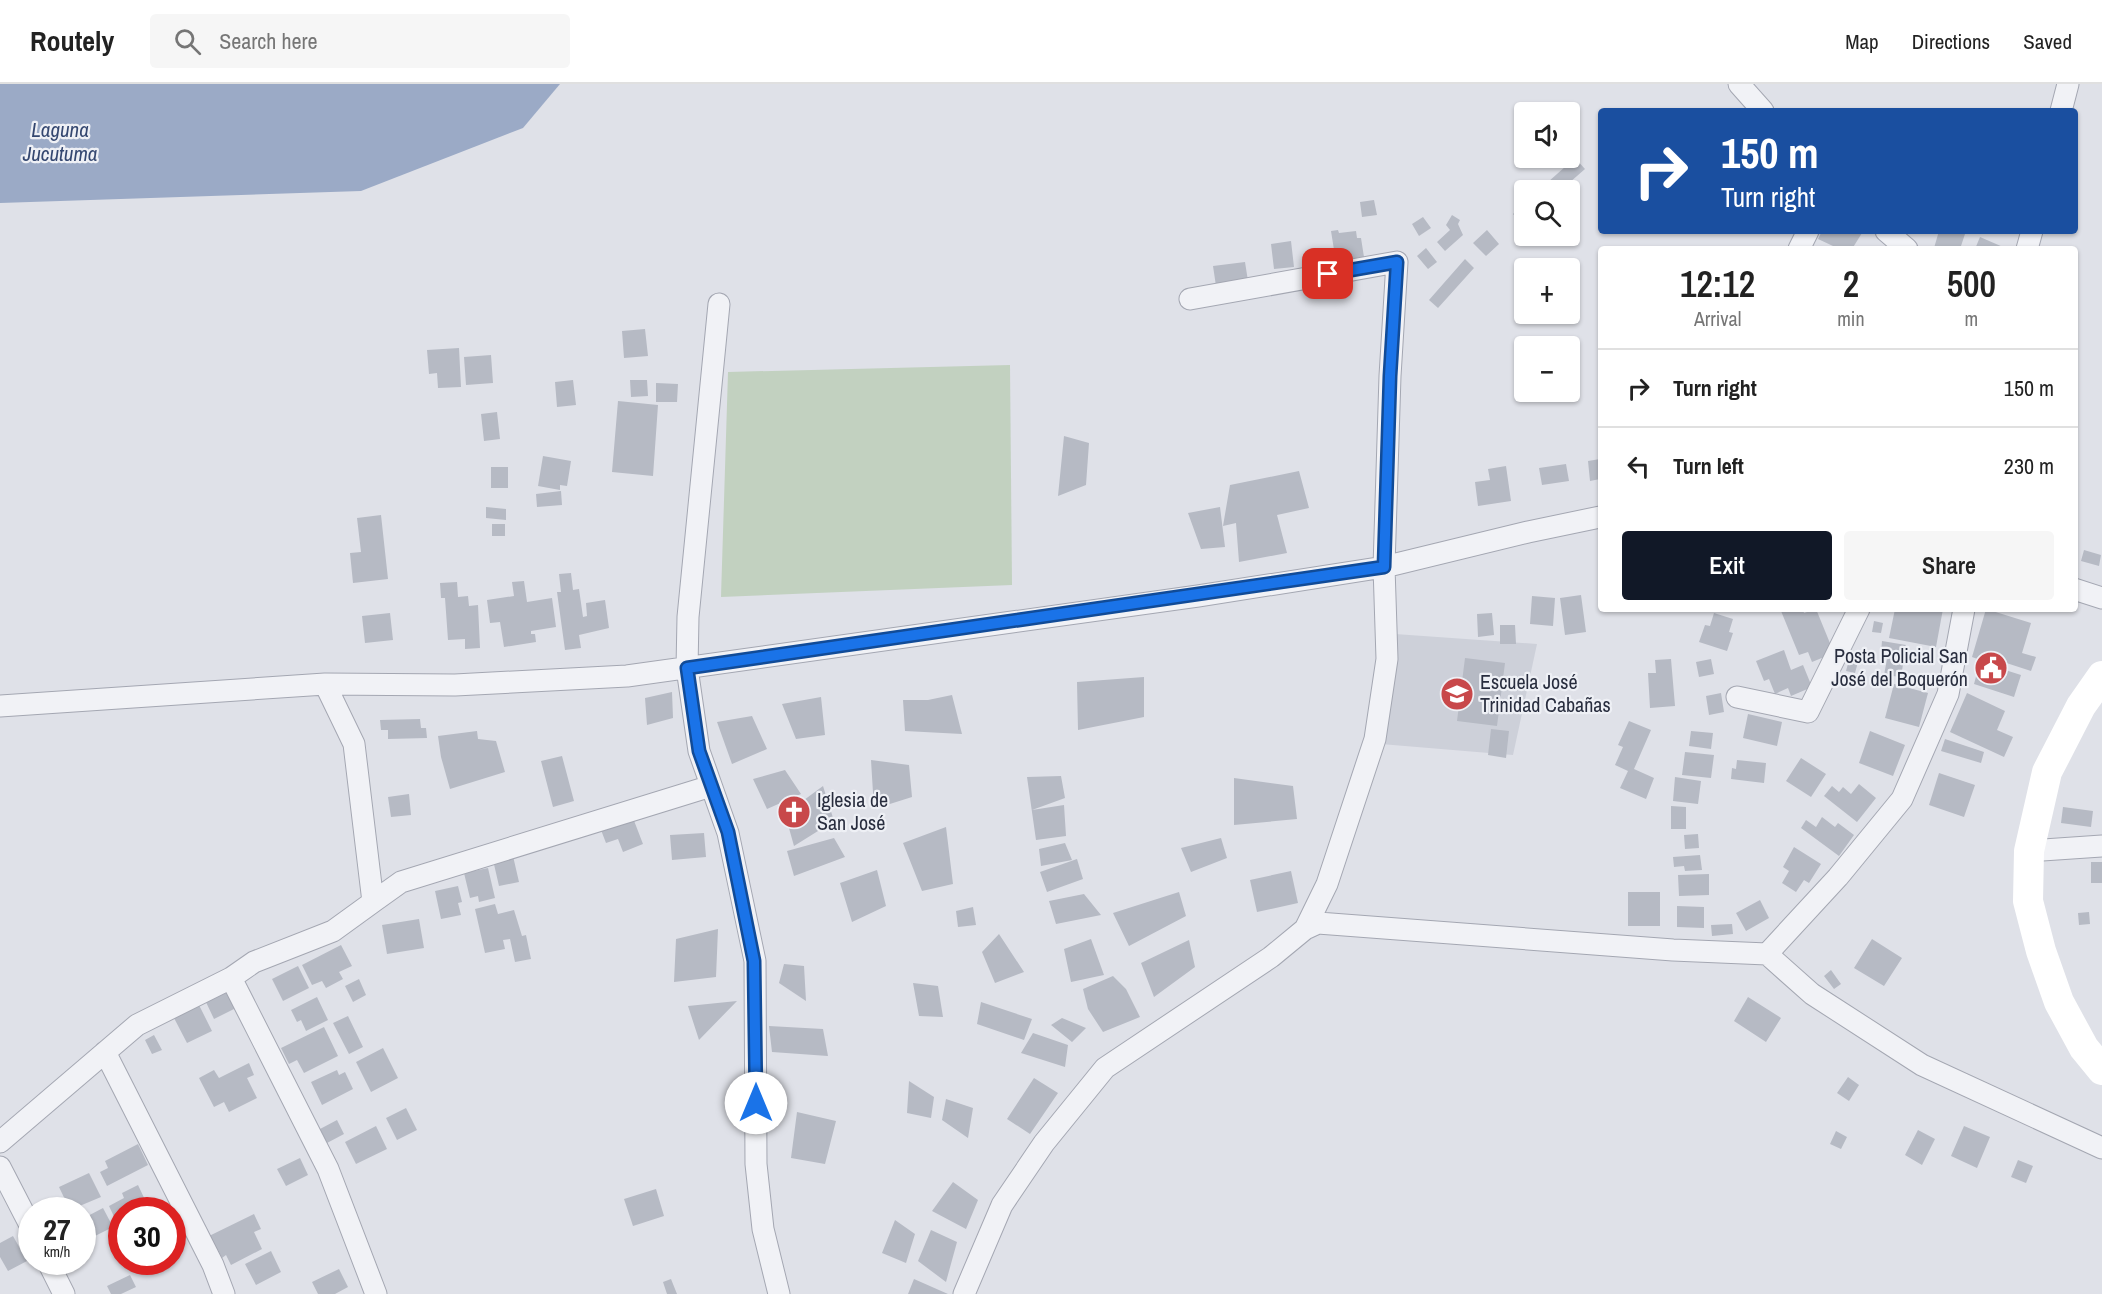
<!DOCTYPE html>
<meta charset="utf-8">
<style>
:root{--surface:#fff;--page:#f6f6f6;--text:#222;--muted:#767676;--line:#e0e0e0;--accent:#111827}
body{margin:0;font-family:"Archivo Narrow",sans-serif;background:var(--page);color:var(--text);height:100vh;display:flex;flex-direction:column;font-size:22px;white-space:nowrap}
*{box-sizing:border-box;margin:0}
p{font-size:20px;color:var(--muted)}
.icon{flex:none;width:33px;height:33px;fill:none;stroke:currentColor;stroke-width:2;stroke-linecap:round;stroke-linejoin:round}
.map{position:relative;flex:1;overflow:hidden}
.side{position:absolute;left:1598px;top:162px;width:480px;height:366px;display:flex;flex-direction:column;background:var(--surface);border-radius:6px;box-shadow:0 2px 4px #0004}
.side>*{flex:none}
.guide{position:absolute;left:1598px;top:24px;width:480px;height:126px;border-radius:6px;box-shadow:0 2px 4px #0004;background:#1a4fa0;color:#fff;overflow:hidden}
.fabs{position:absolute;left:1514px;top:18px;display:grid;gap:12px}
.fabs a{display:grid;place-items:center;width:66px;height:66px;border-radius:6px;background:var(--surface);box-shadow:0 2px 4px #0004;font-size:30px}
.speed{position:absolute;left:18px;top:1113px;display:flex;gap:12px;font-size:30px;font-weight:700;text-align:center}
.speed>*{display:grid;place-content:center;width:78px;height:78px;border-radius:50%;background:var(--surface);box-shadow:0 2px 4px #0004;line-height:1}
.speed small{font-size:15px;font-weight:400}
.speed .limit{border:9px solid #d22;background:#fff;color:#111}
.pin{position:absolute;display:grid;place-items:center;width:51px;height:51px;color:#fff;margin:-26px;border-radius:12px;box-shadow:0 3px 9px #0006}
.me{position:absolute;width:66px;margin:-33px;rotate:0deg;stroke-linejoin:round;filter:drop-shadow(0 0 4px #0008)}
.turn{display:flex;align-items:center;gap:21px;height:126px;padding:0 24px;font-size:27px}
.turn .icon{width:78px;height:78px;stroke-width:2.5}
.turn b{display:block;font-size:42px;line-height:51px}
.eta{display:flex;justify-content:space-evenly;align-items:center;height:102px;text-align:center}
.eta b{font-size:36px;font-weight:600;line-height:42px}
.cta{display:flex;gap:12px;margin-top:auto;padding:12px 24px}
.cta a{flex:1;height:69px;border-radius:6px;background:var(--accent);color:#fff;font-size:24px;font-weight:600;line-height:69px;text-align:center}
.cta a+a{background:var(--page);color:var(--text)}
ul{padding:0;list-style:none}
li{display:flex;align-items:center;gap:18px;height:78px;padding:0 24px;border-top:2px solid var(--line)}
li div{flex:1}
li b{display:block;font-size:22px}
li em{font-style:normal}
header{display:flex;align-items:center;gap:36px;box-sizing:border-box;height:84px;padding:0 30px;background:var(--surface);border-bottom:2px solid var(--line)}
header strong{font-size:28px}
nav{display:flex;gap:33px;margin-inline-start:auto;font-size:21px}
.search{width:420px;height:54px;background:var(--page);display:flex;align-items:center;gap:15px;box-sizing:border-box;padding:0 21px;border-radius:6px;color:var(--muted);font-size:22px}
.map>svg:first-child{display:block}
</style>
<header>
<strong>Routely</strong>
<div class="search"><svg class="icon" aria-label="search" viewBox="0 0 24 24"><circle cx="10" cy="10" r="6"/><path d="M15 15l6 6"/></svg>Search here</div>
<nav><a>Map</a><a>Directions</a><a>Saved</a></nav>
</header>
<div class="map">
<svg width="2102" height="1210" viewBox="0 0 2102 1210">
<rect width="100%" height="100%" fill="#dfe1e8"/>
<path fill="#cdd0d9" d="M 1395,550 L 1537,560 L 1513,671 L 1381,660 Z"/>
<path fill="#c2d1c0" d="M 1010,281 L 1012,501 L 721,513 L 728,288 Z"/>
<path fill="#9baac6" d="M 0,0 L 560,0 L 523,44 L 361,107 L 0,119 Z"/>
<path fill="#b6bac4" d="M 1575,74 L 1585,85 L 1561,106 L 1555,106 L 1548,98 Z
M 1374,116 L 1377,131 L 1362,133 L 1360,118 Z
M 1524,119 L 1524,142 L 1513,130 Z
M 1452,131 L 1460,136 L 1458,140 L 1463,151 L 1445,167 L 1437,158 L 1450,146 L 1446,141 Z
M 1423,133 L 1431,144 L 1419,152 L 1412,140 Z
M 1338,146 L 1339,149 L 1356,147 L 1357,154 L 1361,154 L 1364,173 L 1349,175 L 1349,170 L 1335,172 L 1331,147 Z
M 1487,146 L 1499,160 L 1486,172 L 1473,159 Z
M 1822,147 L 1859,147 L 1862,149 L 1852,165 L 1832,165 L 1833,162 L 1818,155 Z
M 1939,147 L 1966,147 L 1960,165 L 1934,164 Z
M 1980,153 L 2003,163 L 2002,165 L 1975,165 Z
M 1291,157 L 1294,183 L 1274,185 L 1271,160 Z
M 1426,164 L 1437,178 L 1428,185 L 1417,172 Z
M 1465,175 L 1474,184 L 1438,224 L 1429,216 Z
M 1245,178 L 1248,197 L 1216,202 L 1213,182 Z
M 645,245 L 648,272 L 624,274 L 622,247 Z
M 459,264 L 461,303 L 438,304 L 437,289 L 429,290 L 427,266 Z
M 491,271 L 493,299 L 466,301 L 464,273 Z
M 573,296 L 576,321 L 557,323 L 555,298 Z
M 630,296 L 647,296 L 648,312 L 631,313 Z
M 656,299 L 678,300 L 677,318 L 656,318 Z
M 618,317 L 658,321 L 653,392 L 612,388 Z
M 497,328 L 500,355 L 484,357 L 481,330 Z
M 1064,352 L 1089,359 L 1086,401 L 1058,412 Z
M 543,372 L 571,377 L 567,402 L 560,401 L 560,406 L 538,402 Z
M 1600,375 L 1600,395 L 1590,397 L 1588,377 Z
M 1566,380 L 1569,397 L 1542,401 L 1539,384 Z
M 1506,382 L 1511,417 L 1478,422 L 1475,398 L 1490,396 L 1488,385 Z
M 491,383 L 508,383 L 508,404 L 491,404 Z
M 1299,387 L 1309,424 L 1277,431 L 1287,469 L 1239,478 L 1236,439 L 1223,442 L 1230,401 Z
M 561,407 L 562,421 L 537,423 L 536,410 Z
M 486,423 L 506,425 L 506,436 L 486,434 Z
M 1220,423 L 1225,463 L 1201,465 L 1188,429 Z
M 381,431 L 388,495 L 353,499 L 350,469 L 361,468 L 357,434 Z
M 492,440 L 505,440 L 505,452 L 492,452 Z
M 2084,466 L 2101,471 L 2099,482 L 2081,477 Z
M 571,489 L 573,506 L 579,505 L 583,533 L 587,532 L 586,519 L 605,516 L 609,544 L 579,551 L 581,564 L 565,566 L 557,508 L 561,508 L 559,490 Z
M 524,497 L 527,518 L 552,514 L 556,543 L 531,547 L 531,550 L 535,550 L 536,558 L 504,563 L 500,538 L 490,539 L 487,516 L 514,512 L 512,498 Z
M 457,498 L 458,513 L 468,512 L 469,522 L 478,521 L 480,564 L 465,565 L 465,555 L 448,556 L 445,514 L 441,514 L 440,499 Z
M 1581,511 L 1586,548 L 1565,551 L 1560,514 Z
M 1532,512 L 1555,514 L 1553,542 L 1530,540 Z
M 1693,525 L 1736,525 L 1736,528 L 1693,528 Z
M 1787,525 L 1803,525 L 1804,529 L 1816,525 L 1834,569 L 1812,578 L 1808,568 L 1799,571 L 1781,527 Z
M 1895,525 L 1943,525 L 1936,563 L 1889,554 Z
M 1986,525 L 2031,539 L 2022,569 L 2036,573 L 2031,587 L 1988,573 L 1986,578 L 1972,573 Z
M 390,529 L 393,556 L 365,559 L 362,532 Z
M 1492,529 L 1494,551 L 1478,553 L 1477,530 Z
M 1714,529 L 1733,535 L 1729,548 L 1733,549 L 1727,567 L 1699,558 L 1705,541 L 1710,542 Z
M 1874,537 L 1883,539 L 1881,549 L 1872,548 Z
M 1500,541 L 1515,541 L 1516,560 L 1500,560 Z
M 1882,557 L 1906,561 L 1901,593 L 1884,591 L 1888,570 L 1881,569 Z
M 1784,566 L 1791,586 L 1803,581 L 1812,603 L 1791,612 L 1788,604 L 1775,610 L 1769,595 L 1764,597 L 1756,577 Z
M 1465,574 L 1505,579 L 1497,642 L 1457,637 Z
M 1671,575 L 1675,622 L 1650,624 L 1648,589 L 1656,589 L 1655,576 Z
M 1711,575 L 1714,590 L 1699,593 L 1696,578 Z
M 1849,576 L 1858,578 L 1855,589 L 1846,587 Z
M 1980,578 L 2021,591 L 2014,613 L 1974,600 Z
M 1144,593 L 1144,633 L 1078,646 L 1077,598 Z
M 1894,600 L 1928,609 L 1919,643 L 1885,634 Z
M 672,608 L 673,634 L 647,641 L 645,614 Z
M 1721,609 L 1724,628 L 1709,631 L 1706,612 Z
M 1967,609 L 2005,627 L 1997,646 L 2013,653 L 2004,673 L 1950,648 Z
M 952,611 L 962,650 L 905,647 L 903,616 L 928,616 Z
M 821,613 L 825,651 L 796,655 L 782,620 Z
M 1748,630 L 1782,638 L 1777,662 L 1743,654 Z
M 752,632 L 767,665 L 732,680 L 717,638 Z
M 420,635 L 421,644 L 426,644 L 427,654 L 388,655 L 388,646 L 381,646 L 380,636 Z
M 1629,637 L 1651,646 L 1634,685 L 1654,694 L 1646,715 L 1620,704 L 1628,687 L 1615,681 L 1623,663 L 1618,661 Z
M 1491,645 L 1509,647 L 1506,674 L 1488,671 Z
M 477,647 L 478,655 L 496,657 L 505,688 L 450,705 L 441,673 L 438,652 Z
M 1691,647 L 1713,649 L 1711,665 L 1689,662 Z
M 1870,647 L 1905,661 L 1893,692 L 1859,679 Z
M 1945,655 L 1984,668 L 1981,679 L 1941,667 Z
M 1685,668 L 1714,671 L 1711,694 L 1682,691 Z
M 562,672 L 574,717 L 553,723 L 541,677 Z
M 1801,674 L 1826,690 L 1811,713 L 1786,697 Z
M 871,676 L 909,681 L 912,713 L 874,725 Z
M 1737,676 L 1766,679 L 1764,699 L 1731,695 L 1732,684 L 1736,685 Z
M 785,686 L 801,710 L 767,725 L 753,695 Z
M 1939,689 L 1975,701 L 1964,733 L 1929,721 Z
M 1061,692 L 1065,714 L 1032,726 L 1064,721 L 1066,752 L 1036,756 L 1027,693 Z
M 1675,693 L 1701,697 L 1698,720 L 1673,717 Z
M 1234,694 L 1293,702 L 1297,735 L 1234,741 Z
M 1859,700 L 1876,714 L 1857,738 L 1824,712 L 1832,702 L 1839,708 L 1843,703 L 1851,710 Z
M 823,702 L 834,737 L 794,762 L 785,730 Z
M 409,710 L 411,731 L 391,733 L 388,713 Z
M 1671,722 L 1686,723 L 1686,745 L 1671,745 Z
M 2063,723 L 2093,727 L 2091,743 L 2061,739 Z
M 1822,733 L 1835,743 L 1838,739 L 1854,751 L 1839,772 L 1801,744 L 1806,736 L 1816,743 Z
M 633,734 L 643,760 L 623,768 L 618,755 L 606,759 L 601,746 Z
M 946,743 L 953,800 L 922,807 L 903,759 Z
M 704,749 L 706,773 L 672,776 L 670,751 Z
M 1698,750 L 1699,764 L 1685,765 L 1684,751 Z
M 834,754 L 845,773 L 794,792 L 787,767 Z
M 1221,754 L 1227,774 L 1191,788 L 1181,764 Z
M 1065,759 L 1072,776 L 1041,782 L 1039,765 Z
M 1794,763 L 1821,780 L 1809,799 L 1804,796 L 1796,808 L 1782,799 L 1789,787 L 1783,783 Z
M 1700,771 L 1702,786 L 1685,787 L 1684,782 L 1674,783 L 1673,773 Z
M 513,772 L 519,798 L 499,802 L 493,776 Z
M 1077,775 L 1083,795 L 1047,808 L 1040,788 Z
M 2091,778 L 2102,778 L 2102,799 L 2091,799 Z
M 488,784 L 495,814 L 479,818 L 478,812 L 470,814 L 464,789 Z
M 877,786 L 886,822 L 852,838 L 840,799 Z
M 1291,787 L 1298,819 L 1257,828 L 1250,796 Z
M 1709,790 L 1709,811 L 1679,812 L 1678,791 Z
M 458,802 L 462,818 L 458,819 L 461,831 L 441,835 L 435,807 Z
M 1179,808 L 1186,832 L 1129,862 L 1113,829 Z
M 1628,808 L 1660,808 L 1660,842 L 1628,842 Z
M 1084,810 L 1101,831 L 1056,840 L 1049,817 Z
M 1760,816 L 1769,834 L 1746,847 L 1736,829 Z
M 495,820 L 498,830 L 514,826 L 522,852 L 526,851 L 531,875 L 515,878 L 510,855 L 503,856 L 505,865 L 485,869 L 475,825 Z
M 1677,822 L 1704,823 L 1704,844 L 1677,843 Z
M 973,823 L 976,841 L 958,843 L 956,827 Z
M 2089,828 L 2090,840 L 2079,841 L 2078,829 Z
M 419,835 L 424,864 L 387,870 L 382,841 Z
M 1732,840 L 1733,850 L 1712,852 L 1711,841 Z
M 718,845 L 716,893 L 674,898 L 676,855 Z
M 999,850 L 1024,888 L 995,899 L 982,868 Z
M 1091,855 L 1104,891 L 1071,898 L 1064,865 Z
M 1872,855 L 1902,874 L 1884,902 L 1854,884 Z
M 1189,856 L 1195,883 L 1154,913 L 1141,879 Z
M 341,861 L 352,882 L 339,888 L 343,895 L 326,904 L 322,897 L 312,901 L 302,881 Z
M 784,880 L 804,882 L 806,917 L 779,899 Z
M 298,882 L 309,904 L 283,917 L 272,895 Z
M 1831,886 L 1841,900 L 1834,905 L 1824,892 Z
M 1113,892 L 1126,905 L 1140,933 L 1103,948 L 1088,925 L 1083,905 Z
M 359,895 L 366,911 L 353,918 L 345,902 Z
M 913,899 L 938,902 L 943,933 L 919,932 Z
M 226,905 L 236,924 L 214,935 L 205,916 Z
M 317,913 L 328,936 L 306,947 L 301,936 L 297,938 L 291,926 Z
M 1748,913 L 1781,934 L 1766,958 L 1734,937 Z
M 737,917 L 699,956 L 688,922 Z
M 981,918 L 1032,935 L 1024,956 L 977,940 Z
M 199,921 L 212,947 L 187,959 L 174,934 Z
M 348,932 L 363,963 L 349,970 L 333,939 Z
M 1062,934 L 1086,944 L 1072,958 L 1051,941 Z
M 769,942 L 823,945 L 828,972 L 772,968 Z
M 324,943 L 338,972 L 304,989 L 297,976 L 289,980 L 281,964 Z
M 1033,949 L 1068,961 L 1065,983 L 1021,969 Z
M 154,951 L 162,966 L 152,970 L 145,956 Z
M 383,964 L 398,994 L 371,1008 L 356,978 Z
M 249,979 L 254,991 L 247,994 L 257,1014 L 229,1028 L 224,1018 L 214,1023 L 199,994 L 214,986 L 219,994 Z
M 337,986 L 339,991 L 345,988 L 353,1005 L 322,1021 L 311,998 Z
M 1848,993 L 1859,1001 L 1849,1017 L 1837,1009 Z
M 1034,994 L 1058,1009 L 1030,1050 L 1007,1035 Z
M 909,997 L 934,1013 L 931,1034 L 907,1029 Z
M 946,1015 L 973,1024 L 968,1054 L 942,1036 Z
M 406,1024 L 417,1046 L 397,1056 L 386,1034 Z
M 797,1028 L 836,1037 L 825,1080 L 791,1074 Z
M 337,1036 L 344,1050 L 327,1059 L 320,1045 Z
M 376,1042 L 387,1065 L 356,1080 L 345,1058 Z
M 1964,1042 L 1990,1053 L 1977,1084 L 1951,1072 Z
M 1918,1046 L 1935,1055 L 1922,1081 L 1905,1071 Z
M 1836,1047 L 1847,1053 L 1841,1065 L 1830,1060 Z
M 138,1060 L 148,1081 L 107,1102 L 100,1088 L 108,1084 L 105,1077 Z
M 300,1074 L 308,1091 L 286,1102 L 277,1085 Z
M 2018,1076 L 2033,1082 L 2026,1099 L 2011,1093 Z
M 89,1089 L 101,1113 L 70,1126 L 59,1103 Z
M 953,1098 L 978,1116 L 966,1145 L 932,1127 Z
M 138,1101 L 147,1120 L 133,1126 L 122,1126 L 122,1139 L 118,1141 L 109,1122 L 124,1114 L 122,1109 Z
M 656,1105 L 664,1132 L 633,1142 L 624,1115 Z
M 103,1124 L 113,1143 L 87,1156 L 82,1146 L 82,1135 Z
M 254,1130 L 261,1145 L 254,1148 L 262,1165 L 231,1181 L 226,1171 L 222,1174 L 218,1166 L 214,1168 L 207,1153 Z
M 895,1136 L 915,1150 L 906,1179 L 882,1169 Z
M 931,1146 L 957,1158 L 946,1198 L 918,1177 Z
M 13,1152 L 27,1177 L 8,1187 L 0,1173 L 0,1159 Z
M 271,1167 L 281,1188 L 256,1201 L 245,1180 Z
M 339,1185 L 348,1203 L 335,1210 L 318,1210 L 312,1198 Z
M 130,1191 L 136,1203 L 121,1210 L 111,1210 L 107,1202 Z
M 671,1195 L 677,1210 L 667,1210 L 663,1198 Z
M 914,1195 L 948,1210 L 908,1210 Z"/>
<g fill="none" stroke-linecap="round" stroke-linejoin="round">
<defs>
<path id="minor" d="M 1739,0 L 1763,27
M 2061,27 L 2068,0
M 1886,147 L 1907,165
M 1799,165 L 1808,147
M 2027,165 L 2032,147
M 1190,215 L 1397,178 L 1390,292 L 1384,483 L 1387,575 L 1375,655 L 1327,800 L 1305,845
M 719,220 L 688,533 L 687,584 L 699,667 L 728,749 L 755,877 L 756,1080 L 763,1145 L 779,1210
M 2074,505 L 2102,514
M 1737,613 L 1808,628 L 1859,525
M 0,622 L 325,600 L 455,601 L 627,592 L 1198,512 L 1384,483 L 1528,448 L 1600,433
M 2029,767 L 2102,762
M 373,818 L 401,798 L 711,702
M 1767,870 L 1838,793 L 1902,715 L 1948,610 L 1964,525
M 231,894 L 328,1085 L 376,1210
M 105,968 L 213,1181 L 224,1210
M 0,1058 L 137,941 L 231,894 L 254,878 L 333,847 L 373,818 L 354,660 L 325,600
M 0,1083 L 32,1145
M 48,1178 L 64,1210
M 964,1210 L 1002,1121 L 1044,1059 L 1105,984 L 1271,873 L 1305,845 L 1318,839 L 1673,866 L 1767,870 L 1812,910 L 1922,981 L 2102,1064"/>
</defs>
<use href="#minor" stroke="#a4a7b2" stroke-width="23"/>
<use href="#minor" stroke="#f1f2f6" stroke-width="21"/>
<path stroke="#fff" stroke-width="30" d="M 2102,592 L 2081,622 L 2047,688 L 2029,767 L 2028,817 L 2041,867 L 2059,918 L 2084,964 L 2102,986"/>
</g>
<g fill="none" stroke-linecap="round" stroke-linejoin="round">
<defs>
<path id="route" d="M 756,1019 L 754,877 L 728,748 L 699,667 L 687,584 L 1384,483 L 1390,292 L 1397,178 L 1328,190"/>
</defs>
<use href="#route" stroke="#114b97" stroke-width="15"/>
<use href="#route" stroke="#1a73e8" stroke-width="10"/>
</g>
<defs>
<symbol id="civic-disc" viewBox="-11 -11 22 22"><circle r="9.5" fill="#c8484a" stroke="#eef0f5"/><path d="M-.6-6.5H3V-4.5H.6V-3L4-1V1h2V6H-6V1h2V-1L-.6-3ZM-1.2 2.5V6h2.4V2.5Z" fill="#fff"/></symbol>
<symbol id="school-disc" viewBox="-11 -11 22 22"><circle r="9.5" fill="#c8484a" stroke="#eef0f5"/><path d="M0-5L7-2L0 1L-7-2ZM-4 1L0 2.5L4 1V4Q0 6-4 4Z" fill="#fff"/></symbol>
<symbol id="church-disc" viewBox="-11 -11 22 22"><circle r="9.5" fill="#c8484a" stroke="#eef0f5"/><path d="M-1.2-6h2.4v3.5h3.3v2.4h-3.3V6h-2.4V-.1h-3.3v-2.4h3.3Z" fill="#fff"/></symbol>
</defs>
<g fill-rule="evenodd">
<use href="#civic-disc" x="1972" y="565" width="38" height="38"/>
<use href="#school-disc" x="1438" y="591" width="38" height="38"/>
<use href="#church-disc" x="775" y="709" width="38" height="38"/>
</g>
<g text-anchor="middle" stroke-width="4.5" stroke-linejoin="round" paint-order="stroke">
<g font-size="20" fill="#282d3e" stroke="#eef0f5" text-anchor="start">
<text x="1968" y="579" text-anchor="end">Posta Policial San<tspan x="1968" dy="23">José del Boquerón</tspan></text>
<text x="1480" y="605">Escuela José<tspan x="1480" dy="23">Trinidad Cabañas</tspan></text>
<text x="817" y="723">Iglesia de<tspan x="817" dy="23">San José</tspan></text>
</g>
<g font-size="21" font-style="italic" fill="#344770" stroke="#eef0f5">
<text x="60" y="53">Laguna<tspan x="60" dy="24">Jucutuma</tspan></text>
</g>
</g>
</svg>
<div class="fabs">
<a><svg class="icon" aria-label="sound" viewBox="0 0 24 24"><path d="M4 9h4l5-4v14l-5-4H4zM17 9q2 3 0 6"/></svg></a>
<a><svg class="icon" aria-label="search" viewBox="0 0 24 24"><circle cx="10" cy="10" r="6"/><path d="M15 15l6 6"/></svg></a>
<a>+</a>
<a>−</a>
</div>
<div class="speed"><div>27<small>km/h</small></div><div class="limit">30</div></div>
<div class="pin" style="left:1328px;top:190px;background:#d93025"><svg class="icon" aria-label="arrive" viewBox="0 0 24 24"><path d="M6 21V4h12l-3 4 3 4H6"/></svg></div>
<svg class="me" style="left:756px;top:1019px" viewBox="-20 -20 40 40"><circle r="19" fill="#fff"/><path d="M0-13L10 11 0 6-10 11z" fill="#1a73e8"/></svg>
<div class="guide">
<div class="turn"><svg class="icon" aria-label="right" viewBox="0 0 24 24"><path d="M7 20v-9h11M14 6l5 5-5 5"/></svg><div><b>150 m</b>Turn right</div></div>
</div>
<section class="side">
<div class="eta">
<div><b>12:12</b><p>Arrival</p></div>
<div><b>2</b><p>min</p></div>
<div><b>500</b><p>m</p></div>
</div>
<ul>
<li><svg class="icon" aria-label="right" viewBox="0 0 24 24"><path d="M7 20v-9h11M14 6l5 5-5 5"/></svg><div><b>Turn right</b></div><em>150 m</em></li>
<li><svg class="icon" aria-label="left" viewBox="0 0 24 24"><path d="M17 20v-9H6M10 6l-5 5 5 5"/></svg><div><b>Turn left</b></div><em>230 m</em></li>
</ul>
<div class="cta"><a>Exit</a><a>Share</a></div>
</section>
</div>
